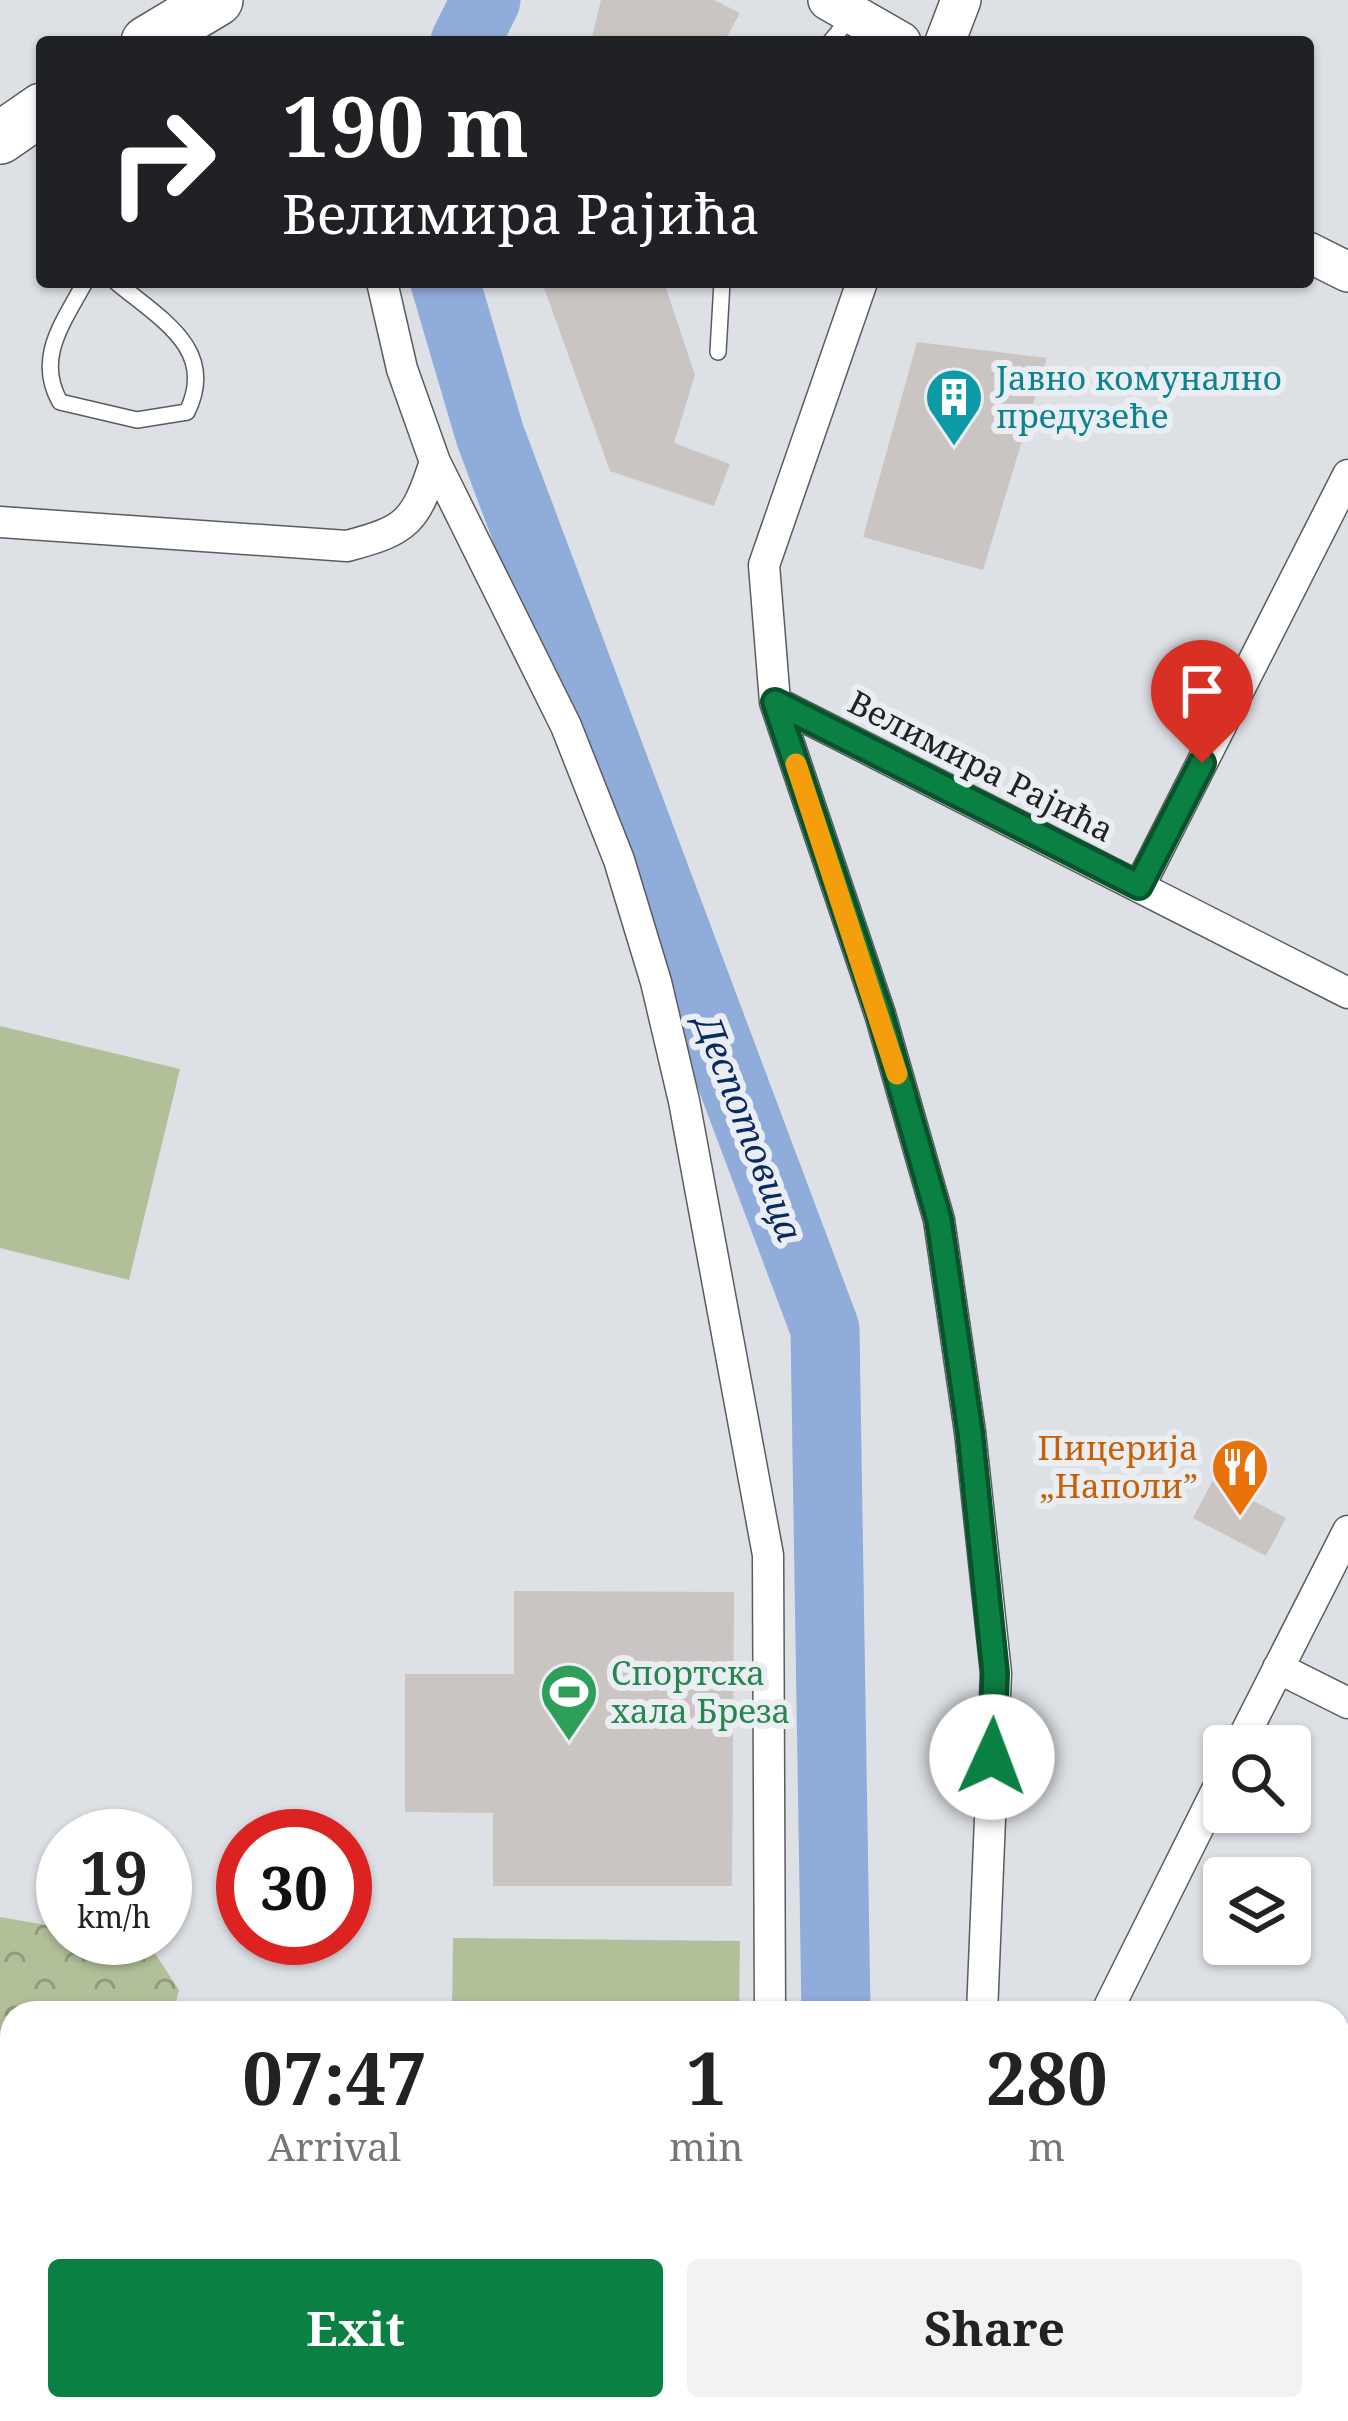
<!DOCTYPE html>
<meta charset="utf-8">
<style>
:root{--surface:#fff;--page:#f2f2f2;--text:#222;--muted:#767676;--accent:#0b8043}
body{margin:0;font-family:"Noto Serif",serif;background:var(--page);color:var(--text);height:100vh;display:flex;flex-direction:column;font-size:45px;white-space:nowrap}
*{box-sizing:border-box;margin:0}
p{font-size:39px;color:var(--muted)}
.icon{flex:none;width:66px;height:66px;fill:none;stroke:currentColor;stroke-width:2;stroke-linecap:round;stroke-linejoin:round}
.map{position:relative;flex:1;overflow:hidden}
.details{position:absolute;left:0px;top:2001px;width:1350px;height:420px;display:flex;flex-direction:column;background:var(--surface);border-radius:36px 36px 0 0;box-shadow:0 3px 9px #0004}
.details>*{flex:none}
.banner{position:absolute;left:36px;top:36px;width:1278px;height:252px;border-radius:12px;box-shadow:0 3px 9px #0004;background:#202124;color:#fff;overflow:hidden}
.tools{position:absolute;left:1203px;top:1725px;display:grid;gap:24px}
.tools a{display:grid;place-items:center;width:108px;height:108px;border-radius:12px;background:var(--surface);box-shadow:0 3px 9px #0004;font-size:60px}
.speed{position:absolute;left:36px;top:1809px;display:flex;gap:24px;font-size:60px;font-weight:700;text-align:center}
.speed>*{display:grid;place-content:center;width:156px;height:156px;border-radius:50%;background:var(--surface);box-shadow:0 3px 9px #0004;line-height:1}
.speed small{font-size:30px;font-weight:400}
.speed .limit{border:18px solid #d22;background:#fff;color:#111}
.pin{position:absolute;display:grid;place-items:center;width:102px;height:102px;color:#fff;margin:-123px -51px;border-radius:50% 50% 50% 0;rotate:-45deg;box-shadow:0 0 12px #0007}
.pin .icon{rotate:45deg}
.me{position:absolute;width:132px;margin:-66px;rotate:2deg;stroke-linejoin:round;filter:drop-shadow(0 0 9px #0008)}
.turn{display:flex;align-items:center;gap:42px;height:252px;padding:0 48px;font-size:54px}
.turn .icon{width:156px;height:156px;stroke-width:2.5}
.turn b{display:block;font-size:84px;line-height:102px}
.eta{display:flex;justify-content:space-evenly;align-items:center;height:204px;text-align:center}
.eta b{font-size:72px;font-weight:700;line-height:84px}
.cta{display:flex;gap:24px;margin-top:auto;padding:24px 48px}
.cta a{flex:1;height:138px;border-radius:12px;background:var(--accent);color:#fff;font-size:48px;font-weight:700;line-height:138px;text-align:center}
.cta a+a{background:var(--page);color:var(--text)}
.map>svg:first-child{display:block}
</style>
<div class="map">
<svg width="1348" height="2421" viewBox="0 0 1348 2421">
<defs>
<pattern id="forest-crowns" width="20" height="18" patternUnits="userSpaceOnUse" patternTransform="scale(3)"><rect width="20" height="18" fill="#b2c09a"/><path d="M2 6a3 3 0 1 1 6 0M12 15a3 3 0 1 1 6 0" fill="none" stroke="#909c7d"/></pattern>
</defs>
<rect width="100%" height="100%" fill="#dde0e5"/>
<path fill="#b2c09a" d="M 0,1026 L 180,1069 L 129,1280 L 0,1248 Z
M 453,1938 L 740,1941 L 739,2013 L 452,2013 Z
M 81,2409 L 366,2409 L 365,2421 L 84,2421 Z"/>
<path fill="url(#forest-crowns)" d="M 0,1917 L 63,1928 L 63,1938 L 148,1943 L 179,1990 L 173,2013 L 12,2013 L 12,2340 L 0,2353 Z"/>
<path fill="#90acda" stroke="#6f83a3" stroke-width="3" d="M 386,2409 L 658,2409 L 652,2421 L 384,2421 Z"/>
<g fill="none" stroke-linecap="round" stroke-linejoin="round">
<path stroke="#90acda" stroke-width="69" d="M 465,42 L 486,0
M 445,282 L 490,435 L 825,1329 L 836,2013
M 768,2421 L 772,2409"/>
</g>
<path fill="#cac5c2" d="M 601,0 L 714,0 L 740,13 L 724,42 L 591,42 Z
M 542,282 L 664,282 L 695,375 L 674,443 L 730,464 L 714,506 L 610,471 Z
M 917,342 L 1047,358 L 983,570 L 863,537 Z
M 1213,1480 L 1286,1518 L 1266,1556 L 1193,1518 Z
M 514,1591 L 734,1592 L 732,1886 L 493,1886 L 493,1813 L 405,1812 L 405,1674 L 514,1674 Z"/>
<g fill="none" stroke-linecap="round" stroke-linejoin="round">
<defs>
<path id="service" d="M 830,42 L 850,18
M 85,282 C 63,323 35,358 60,402 L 137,420 L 187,412 C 218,349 160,319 116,282
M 718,352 L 722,282"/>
<path id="minor" d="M 382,282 L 402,369 L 435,462 L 566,726 L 619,860 L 656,982 L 684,1101 L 768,1555 L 770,2013
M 862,282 L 764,565 L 775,702 L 880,1014 L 939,1220 L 970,1432 L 996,1673 L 982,2013
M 0,522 L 347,546 C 408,530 415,522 435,462
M 775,702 L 1348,993
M 1139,887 L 1348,475
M 1278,1668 L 1348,1703
M 1239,1746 L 1348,1531
M 1106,2013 L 1224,1776
M 693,2421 L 697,2409
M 907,2421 L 913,2409"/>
<path id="tertiary" d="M 828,0 L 901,42
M 945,42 L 961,0
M 1308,252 L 1348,272"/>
<path id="primary" d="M 147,42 L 217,0
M 0,138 L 42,109"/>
</defs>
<use href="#service" stroke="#5a5c60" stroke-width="18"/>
<use href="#minor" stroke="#5a5c60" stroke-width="33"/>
<use href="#tertiary" stroke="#5a5c60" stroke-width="42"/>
<use href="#primary" stroke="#5a5c60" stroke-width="54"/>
<use href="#service" stroke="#fff" stroke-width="15"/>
<use href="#minor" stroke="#fff" stroke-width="30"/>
<use href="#tertiary" stroke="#fff" stroke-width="39"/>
<use href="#primary" stroke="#fff" stroke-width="51"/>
</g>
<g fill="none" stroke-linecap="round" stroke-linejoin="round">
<defs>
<path id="route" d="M 992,1757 L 995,1673 L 970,1432 L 939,1220 L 880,1014 L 775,702 L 1139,886 L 1202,763"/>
</defs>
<use href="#route" stroke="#07532c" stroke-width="30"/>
<use href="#route" stroke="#0b8043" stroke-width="21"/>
<path stroke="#f59e0b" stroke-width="21" d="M 796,764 L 897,1074"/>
</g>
<defs>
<symbol id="building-pin" viewBox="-11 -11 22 30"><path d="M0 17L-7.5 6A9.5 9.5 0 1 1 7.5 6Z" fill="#0f9aa8" stroke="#eaedf2"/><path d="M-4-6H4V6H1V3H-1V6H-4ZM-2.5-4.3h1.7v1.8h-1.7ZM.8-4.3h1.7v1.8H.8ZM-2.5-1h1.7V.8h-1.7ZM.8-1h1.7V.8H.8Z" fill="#fff"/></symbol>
<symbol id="restaurant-pin" viewBox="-11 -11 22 30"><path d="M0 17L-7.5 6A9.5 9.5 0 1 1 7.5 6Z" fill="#e8710a" stroke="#eaedf2"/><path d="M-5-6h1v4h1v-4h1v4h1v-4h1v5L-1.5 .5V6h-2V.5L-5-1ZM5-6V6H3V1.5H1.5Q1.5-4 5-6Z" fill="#fff"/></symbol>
<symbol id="stadium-pin" viewBox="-11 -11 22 30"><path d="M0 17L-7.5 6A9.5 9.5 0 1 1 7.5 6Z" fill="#2e9e5b" stroke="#eaedf2"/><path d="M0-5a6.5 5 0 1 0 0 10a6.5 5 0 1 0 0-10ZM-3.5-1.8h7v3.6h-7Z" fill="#fff"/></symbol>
</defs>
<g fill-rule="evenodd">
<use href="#building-pin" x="921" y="364" width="66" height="90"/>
<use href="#restaurant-pin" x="1207" y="1434" width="66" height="90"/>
<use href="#stadium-pin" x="536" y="1659" width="66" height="90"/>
</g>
<g text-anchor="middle" stroke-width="12" stroke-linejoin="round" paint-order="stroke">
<g font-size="33" fill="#0d838f" stroke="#eaedf2" text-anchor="start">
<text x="996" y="390">Јавно комунално<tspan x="996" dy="38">предузеће</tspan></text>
</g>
<g font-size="33" fill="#212224" stroke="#eaedf2">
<text transform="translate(981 766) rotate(27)" y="12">Велимира Рајића</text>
</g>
<g font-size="33" fill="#c56008" stroke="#eaedf2" text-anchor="end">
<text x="1198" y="1460">Пицерија<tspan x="1198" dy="38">„Наполи”</tspan></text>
</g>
<g font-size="33" fill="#27864d" stroke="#eaedf2" text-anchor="start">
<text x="611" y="1685">Спортска<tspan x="611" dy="38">хала Бреза</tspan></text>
</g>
<g font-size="36" font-style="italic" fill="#0a2960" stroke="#eaedf2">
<text transform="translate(749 1128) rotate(69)" y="13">Деспотовица</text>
</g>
</g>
</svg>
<div class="tools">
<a><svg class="icon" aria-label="search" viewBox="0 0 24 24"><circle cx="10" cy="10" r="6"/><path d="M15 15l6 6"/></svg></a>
<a><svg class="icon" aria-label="layers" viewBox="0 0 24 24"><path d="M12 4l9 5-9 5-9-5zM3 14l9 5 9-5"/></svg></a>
</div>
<div class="speed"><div>19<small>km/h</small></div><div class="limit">30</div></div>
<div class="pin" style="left:1202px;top:763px;background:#d93025"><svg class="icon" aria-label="arrive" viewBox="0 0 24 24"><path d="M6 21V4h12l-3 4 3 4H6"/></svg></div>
<svg class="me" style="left:992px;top:1757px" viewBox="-20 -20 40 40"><circle r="19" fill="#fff"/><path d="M0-13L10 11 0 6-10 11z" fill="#0b8043"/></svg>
<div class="banner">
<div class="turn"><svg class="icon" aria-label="right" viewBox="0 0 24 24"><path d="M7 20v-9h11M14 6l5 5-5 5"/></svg><div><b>190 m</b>Велимира Рајића</div></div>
</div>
<section class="details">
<div class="eta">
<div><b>07:47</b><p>Arrival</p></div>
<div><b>1</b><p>min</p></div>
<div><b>280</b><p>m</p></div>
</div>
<div class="cta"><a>Exit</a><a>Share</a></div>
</section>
</div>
